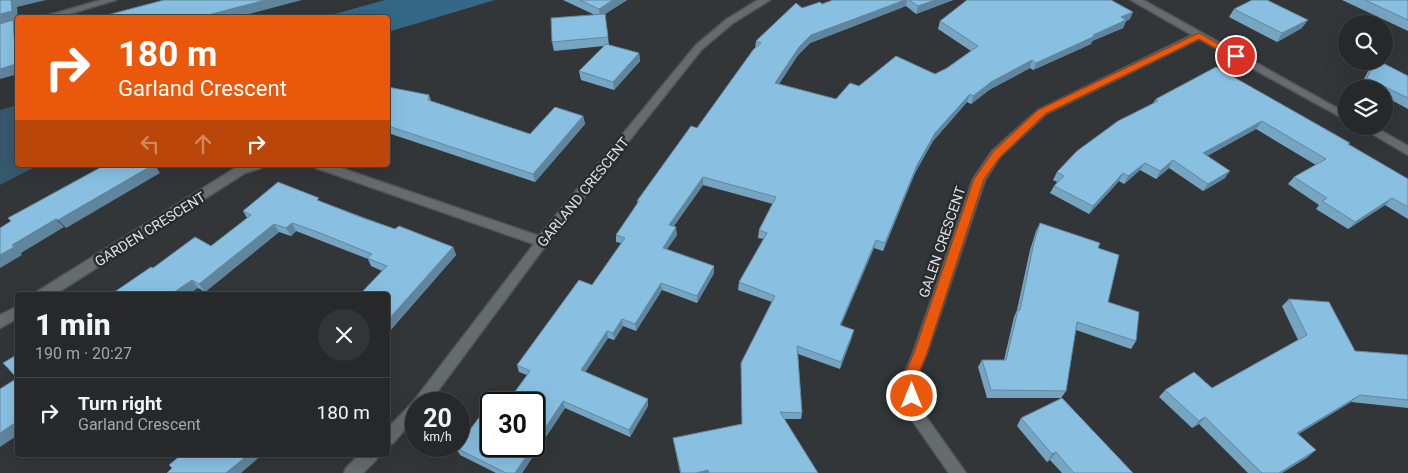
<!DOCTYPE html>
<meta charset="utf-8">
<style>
:root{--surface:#26282a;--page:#323436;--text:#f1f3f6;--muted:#a4a6a8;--line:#424447}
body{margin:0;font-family:Roboto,sans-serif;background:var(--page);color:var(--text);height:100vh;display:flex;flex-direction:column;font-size:19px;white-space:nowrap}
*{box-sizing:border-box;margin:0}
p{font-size:16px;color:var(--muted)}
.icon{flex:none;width:28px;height:28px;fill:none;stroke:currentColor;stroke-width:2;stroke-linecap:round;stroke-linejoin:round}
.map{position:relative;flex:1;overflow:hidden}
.details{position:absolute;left:15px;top:292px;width:375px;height:165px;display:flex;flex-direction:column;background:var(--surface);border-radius:5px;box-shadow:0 5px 20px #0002,0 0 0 1px var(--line)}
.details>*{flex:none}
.top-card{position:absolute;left:15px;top:15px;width:375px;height:152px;border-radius:5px;box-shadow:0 5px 20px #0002,0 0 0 1px var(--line);background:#ea580c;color:#fff;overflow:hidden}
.controls{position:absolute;left:1338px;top:15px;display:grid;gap:10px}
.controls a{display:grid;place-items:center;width:55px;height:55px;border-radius:50%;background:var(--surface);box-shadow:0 5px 20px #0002,0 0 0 1px var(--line);font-size:25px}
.speed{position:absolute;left:405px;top:392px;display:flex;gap:10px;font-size:25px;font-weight:700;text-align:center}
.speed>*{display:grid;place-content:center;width:65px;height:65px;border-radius:50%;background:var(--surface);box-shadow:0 5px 20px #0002,0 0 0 1px var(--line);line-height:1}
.speed small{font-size:12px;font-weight:400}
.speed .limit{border:2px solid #111;border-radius:8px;background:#fff;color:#111}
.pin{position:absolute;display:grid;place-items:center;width:42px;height:42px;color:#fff;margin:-21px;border:2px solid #fff;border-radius:50%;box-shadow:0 1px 5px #0007}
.me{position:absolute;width:55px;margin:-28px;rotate:0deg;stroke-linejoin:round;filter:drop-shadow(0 0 4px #0008)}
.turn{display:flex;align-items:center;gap:18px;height:105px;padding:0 20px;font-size:22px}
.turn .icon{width:65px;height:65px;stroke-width:2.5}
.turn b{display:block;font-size:35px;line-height:42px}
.lanes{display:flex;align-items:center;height:48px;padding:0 20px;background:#0003;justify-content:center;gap:25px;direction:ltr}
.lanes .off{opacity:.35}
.round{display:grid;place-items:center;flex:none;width:52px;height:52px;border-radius:26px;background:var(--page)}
.headline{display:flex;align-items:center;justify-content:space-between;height:85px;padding:0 20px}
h1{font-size:30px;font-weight:800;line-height:38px}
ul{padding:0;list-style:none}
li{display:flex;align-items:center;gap:15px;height:70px;padding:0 20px;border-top:1px solid var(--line)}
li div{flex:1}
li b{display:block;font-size:19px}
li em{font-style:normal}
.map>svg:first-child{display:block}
</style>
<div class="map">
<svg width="1408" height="473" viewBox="0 0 1408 473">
<rect width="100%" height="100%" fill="#323638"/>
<path fill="#37596e" d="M 17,105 L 18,165 L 39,165 L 0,185 L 0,110 Z"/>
<path fill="#336887" d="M 385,0 L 495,0 L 388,32 L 388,18 L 324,17 Z"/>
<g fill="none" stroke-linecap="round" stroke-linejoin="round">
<defs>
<path id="minor" d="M 101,0 L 116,0 L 56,18 L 39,18 Z
M 758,0 L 770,0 L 733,23 L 702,49 L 546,245 L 428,404 L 416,404 L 416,417 L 393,443 L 388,445 L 388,428 L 413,402 L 534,244 L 316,168 L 314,165 L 332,165 L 539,236 L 696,45 L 727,19 Z
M 1131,0 L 1143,0 L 1346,113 L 1346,120 L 1199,39 L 1046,114 L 1000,157 L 985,180 L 927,353 L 916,379 L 922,411 L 966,473 L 949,473 L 907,413 L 902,379 L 913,353 L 973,179 L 992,151 L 1038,110 L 1192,35 Z
M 1359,126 L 1373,126 L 1408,146 L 1408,155 Z
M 244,165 L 263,165 L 261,168 L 245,173 L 54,295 L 36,295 L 38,291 L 237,167 Z
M 18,306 L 18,318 L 0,328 L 0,315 Z
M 359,455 L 378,455 L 376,460 L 363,473 L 344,473 L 346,468 Z"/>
</defs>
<use href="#minor" stroke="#515457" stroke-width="3"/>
<use href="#minor" fill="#666b6e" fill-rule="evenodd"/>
</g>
<path fill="#76a5c2" d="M 563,0 L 627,0 L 605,14 L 609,45 L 639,53 L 640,61 L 614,90 L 581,80 L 579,71 L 604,46 L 554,51 L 552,42 L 595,15 Z
M 833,0 L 953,0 L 916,14 L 906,6 L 810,43 L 798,55 L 779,84 L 836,99 L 859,86 L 935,74 L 947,68 L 971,51 L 938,29 L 940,21 L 1130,19 L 1126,21 L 1123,28 L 1092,41 L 1091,44 L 1033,70 L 1030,68 L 989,90 L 971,104 L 967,102 L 933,141 L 915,173 L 883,251 L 874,248 L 841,325 L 852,337 L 840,369 L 798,354 L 802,413 L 801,419 L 784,419 L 818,473 L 680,473 L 674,444 L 673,438 L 742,424 L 741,363 L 772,302 L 738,290 L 739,282 L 764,239 L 758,238 L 759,230 L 773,204 L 703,185 L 674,226 L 677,235 L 667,249 L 714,266 L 714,273 L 697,303 L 662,290 L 636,331 L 623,326 L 614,340 L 608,338 L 585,372 L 648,399 L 648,406 L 630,437 L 565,408 L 522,473 L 496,473 L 460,455 L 456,448 L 491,446 L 527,375 L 519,372 L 517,365 L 592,285 L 621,243 L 616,242 L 616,235 L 637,204 L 637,201 L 697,128 L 755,48 L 756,41 L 802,8 L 822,4 Z
M 1342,0 L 1408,0 L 1408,31 Z
M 1234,9 L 1302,28 L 1277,42 L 1229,17 Z
M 1375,61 L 1408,76 L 1408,109 L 1384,96 L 1384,89 L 1369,89 L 1361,85 L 1370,67 Z
M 1216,67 L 1408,179 L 1408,219 L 1385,205 L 1348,229 L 1316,209 L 1319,205 L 1288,184 L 1294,177 L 1316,165 L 1256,129 L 1207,156 L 1225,178 L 1203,191 L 1169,168 L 1156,179 L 1140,170 L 1124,184 L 1119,181 L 1089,214 L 1050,193 L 1054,186 L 1057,182 L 1053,180 L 1057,172 L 1153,103 L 1156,99 Z
M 388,87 L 429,95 L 431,101 L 530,134 L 583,116 L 585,124 L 535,182 L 388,133 Z
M 322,202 L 395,229 L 453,247 L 456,255 L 388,333 L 388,295 L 382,271 L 371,266 L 368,259 L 296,231 L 291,236 L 279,232 L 205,292 L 198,288 L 153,268 L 211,246 L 247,218 L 243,211 Z
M 1040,223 L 1098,248 L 1108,302 L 1136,341 L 1131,349 L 1076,330 L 1066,391 L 1061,398 L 987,398 L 978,367 L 982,360 L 1004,360 L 1014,317 L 1017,310 L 1030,250 L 1036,231 Z
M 1289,299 L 1355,351 L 1408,355 L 1408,408 L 1351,402 L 1298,434 L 1308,457 L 1282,473 L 1248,473 L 1199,424 L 1192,428 L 1159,397 L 1165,390 L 1212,388 L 1298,340 L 1282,306 Z
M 1021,418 L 1133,473 L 1062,473 L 1050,460 L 1047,462 L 1017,426 Z"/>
<path fill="#60869e" d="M 11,0 L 46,0 L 17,7 L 18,19 L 13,21 L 18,27 L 18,74 L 0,79 L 0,14 Z
M 266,0 L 302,0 L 234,18 L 205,18 L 204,16 Z
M 613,0 L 627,0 L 600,17 L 599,9 Z
M 905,0 L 907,0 L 906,6 L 810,43 L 798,55 L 775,90 L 775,83 L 799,47 L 811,35 Z
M 935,0 L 953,0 L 916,14 L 918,6 Z
M 1133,12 L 1130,19 L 1126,21 L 1123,28 L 1092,41 L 1091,44 L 1033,70 L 1036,63 L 1121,17 Z
M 1308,20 L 1302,28 L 1277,42 L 1282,33 Z
M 639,53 L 640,61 L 614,90 L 613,82 Z
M 1032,60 L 1030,68 L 989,90 L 971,104 L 973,96 L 991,82 Z
M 970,94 L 967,102 L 933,141 L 915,173 L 883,251 L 885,243 L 917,165 L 935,133 Z
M 583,116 L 585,124 L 535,182 L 533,174 Z
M 1262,121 L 1256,129 L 1198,161 L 1203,153 Z
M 1173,160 L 1169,168 L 1156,179 L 1160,171 Z
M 1145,163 L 1140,170 L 1124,184 L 1128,176 Z
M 153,165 L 155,165 L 160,173 L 66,228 L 58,220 Z
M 1230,171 L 1225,178 L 1203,191 L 1208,184 Z
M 1123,173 L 1119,181 L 1089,214 L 1093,206 Z
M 703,177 L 703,185 L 669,232 L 669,225 Z
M 1392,198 L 1385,205 L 1348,229 L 1355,222 Z
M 56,219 L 64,227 L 21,253 L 22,255 L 0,268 L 0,255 L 12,245 Z
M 292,223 L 296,231 L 291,236 L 286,228 Z
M 274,224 L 279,232 L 205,292 L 199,284 Z
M 676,227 L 677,235 L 663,255 L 663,248 Z
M 876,240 L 874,248 L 838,332 L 840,325 Z
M 453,247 L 456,255 L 388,333 L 388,320 Z
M 714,266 L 714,273 L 697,303 L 697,296 Z
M 192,280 L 198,288 L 188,295 L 170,295 Z
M 661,283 L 662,290 L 636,331 L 635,324 Z
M 622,319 L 623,326 L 614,340 L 613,333 Z
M 854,330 L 852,337 L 840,369 L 841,362 Z
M 607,331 L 608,338 L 582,377 L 581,370 Z
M 1360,395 L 1351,402 L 1289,440 L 1297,433 Z
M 648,399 L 648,406 L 630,437 L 629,430 Z
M 563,401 L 565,408 L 522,473 L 515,473 L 533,446 L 534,446 L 534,445 Z
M 1205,417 L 1199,424 L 1192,428 L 1199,421 Z
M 18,421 L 18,435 L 0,447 L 0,433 Z
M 1316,450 L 1308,457 L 1282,473 L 1279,473 Z
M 1056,452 L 1050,460 L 1047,462 L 1052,454 Z
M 248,455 L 262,455 L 241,473 L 226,473 Z
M 708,470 L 708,473 L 696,473 Z"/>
<path fill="#89c0e2" stroke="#60869e" d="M 0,0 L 11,0 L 12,11 L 0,14 Z
M 164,0 L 266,0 L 204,16 L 205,18 L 96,18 Z
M 580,0 L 613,0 L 599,9 Z
M 833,0 L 905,0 L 811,35 L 799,47 L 775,83 L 836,99 L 850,83 L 859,86 L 896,56 L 935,74 L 947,68 L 978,46 L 940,21 L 967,0 L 1111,0 L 1133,12 L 1121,17 L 1126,20 L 1093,35 L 1095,36 L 1036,63 L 1032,60 L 991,82 L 973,96 L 970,94 L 935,133 L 917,165 L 885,243 L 876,240 L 840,325 L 854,330 L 841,362 L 797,346 L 802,413 L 780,412 L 818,473 L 709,473 L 708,470 L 696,473 L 681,473 L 673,438 L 742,424 L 741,363 L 775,296 L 739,282 L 767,233 L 759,230 L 776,197 L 703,177 L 669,225 L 676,227 L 663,248 L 714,266 L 697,296 L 661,283 L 635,324 L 622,319 L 613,333 L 607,331 L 581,370 L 648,399 L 629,430 L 563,401 L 534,445 L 534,404 L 506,404 L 530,371 L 517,365 L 579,280 L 592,285 L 625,238 L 616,235 L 639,201 L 637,201 L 691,126 L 697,128 L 753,50 L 761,43 L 756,41 L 796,3 L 802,8 L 820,2 L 822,4 Z
M 909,0 L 935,0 L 918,6 Z
M 1252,0 L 1267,0 L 1308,20 L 1282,33 L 1234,9 Z
M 1365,0 L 1408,0 L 1408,20 Z
M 605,14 L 608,37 L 552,42 L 551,18 Z
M 13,20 L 16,64 L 0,69 L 0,24 Z
M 606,44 L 639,53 L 613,82 L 579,71 Z
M 1375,61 L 1379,61 L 1408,76 L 1408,98 L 1367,78 Z
M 1216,67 L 1350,143 L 1348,144 L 1408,179 L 1408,207 L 1392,198 L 1355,222 L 1322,201 L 1327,198 L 1294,177 L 1326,159 L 1262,121 L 1203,153 L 1230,171 L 1208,184 L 1173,160 L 1160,171 L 1145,163 L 1128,176 L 1123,173 L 1093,206 L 1054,186 L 1064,176 L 1057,172 L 1077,151 L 1118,121 L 1158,101 L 1156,99 Z
M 388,87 L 429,95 L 428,100 L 530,134 L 555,107 L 583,116 L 533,174 L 388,126 Z
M 105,165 L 153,165 L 58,220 L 56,219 L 12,245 L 14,247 L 0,255 L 0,228 L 11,221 L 8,218 Z
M 278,182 L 319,198 L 317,200 L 363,218 L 395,229 L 399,226 L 453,247 L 388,320 L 388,295 L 359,295 L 387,266 L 367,258 L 372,254 L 315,231 L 292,223 L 286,228 L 274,224 L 199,284 L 192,280 L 170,295 L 110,295 L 151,267 L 153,268 L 195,237 L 211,246 L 251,215 L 243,211 Z
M 1040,223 L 1100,243 L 1098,248 L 1119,255 L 1108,302 L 1139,312 L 1136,341 L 1077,322 L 1066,391 L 991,390 L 982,360 L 1006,360 L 1018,310 L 1020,310 L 1034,242 Z
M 1289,299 L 1329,302 L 1355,351 L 1408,355 L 1408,400 L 1360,395 L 1297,433 L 1316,450 L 1279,473 L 1262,473 L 1205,417 L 1199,421 L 1165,390 L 1194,372 L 1212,388 L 1307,335 Z
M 18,354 L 18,421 L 0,433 L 0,389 L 17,378 L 3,363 Z
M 1062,398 L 1133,473 L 1074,473 L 1056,452 L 1052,454 L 1021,418 Z
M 481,415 L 491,420 L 491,446 L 533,446 L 515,473 L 506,473 L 456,448 Z
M 181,455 L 248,455 L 226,473 L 167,473 L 172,468 L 169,465 Z"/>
<path fill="#ea580c" stroke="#983908" d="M 1199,33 L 1240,56 L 1239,58 L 1233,58 L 1199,39 L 1045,114 L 1000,157 L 984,179 L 927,353 L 916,380 L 919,396 L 917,400 L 912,402 L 907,400 L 902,380 L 914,353 L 974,179 L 993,152 L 1038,110 Z"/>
<g text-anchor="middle" stroke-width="5" stroke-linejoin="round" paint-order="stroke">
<g font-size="14" fill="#e0e2e4" stroke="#282c2e">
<text transform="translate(583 192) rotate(-51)" y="5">GARLAND CRESCENT</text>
<text transform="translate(150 229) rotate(-32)" y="5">GARDEN CRESCENT</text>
<text transform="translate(942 242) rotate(-71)" y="5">GALEN CRESCENT</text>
</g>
</g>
</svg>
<div class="controls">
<a><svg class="icon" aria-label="search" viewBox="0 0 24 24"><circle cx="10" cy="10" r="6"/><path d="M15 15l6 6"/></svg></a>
<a><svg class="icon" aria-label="layers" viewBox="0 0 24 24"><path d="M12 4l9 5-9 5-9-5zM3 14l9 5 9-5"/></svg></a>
</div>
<div class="speed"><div>20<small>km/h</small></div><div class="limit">30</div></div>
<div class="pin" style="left:1236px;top:56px;background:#d93025"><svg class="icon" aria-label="arrive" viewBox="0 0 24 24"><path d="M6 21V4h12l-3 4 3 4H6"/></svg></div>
<svg class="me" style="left:912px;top:396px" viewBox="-20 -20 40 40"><circle r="17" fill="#ea580c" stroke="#fff" stroke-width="3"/><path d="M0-11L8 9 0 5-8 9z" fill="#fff"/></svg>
<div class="top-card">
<div class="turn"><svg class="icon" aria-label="right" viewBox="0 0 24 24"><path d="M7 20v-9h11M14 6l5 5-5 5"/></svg><div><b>180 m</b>Garland Crescent</div></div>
<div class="lanes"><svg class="icon off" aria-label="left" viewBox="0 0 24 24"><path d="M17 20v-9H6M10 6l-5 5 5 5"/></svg><svg class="icon off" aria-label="ahead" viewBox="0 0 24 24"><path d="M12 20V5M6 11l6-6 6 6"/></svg><svg class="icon" aria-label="right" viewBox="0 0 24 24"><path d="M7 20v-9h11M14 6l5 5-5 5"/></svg></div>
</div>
<section class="details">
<div class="headline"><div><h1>1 min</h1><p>190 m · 20:27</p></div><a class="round"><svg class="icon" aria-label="close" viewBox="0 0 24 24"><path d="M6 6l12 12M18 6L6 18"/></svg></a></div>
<ul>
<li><svg class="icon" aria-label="right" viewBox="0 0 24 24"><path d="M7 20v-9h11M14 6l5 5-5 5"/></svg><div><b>Turn right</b><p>Garland Crescent</p></div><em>180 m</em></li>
</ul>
</section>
</div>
